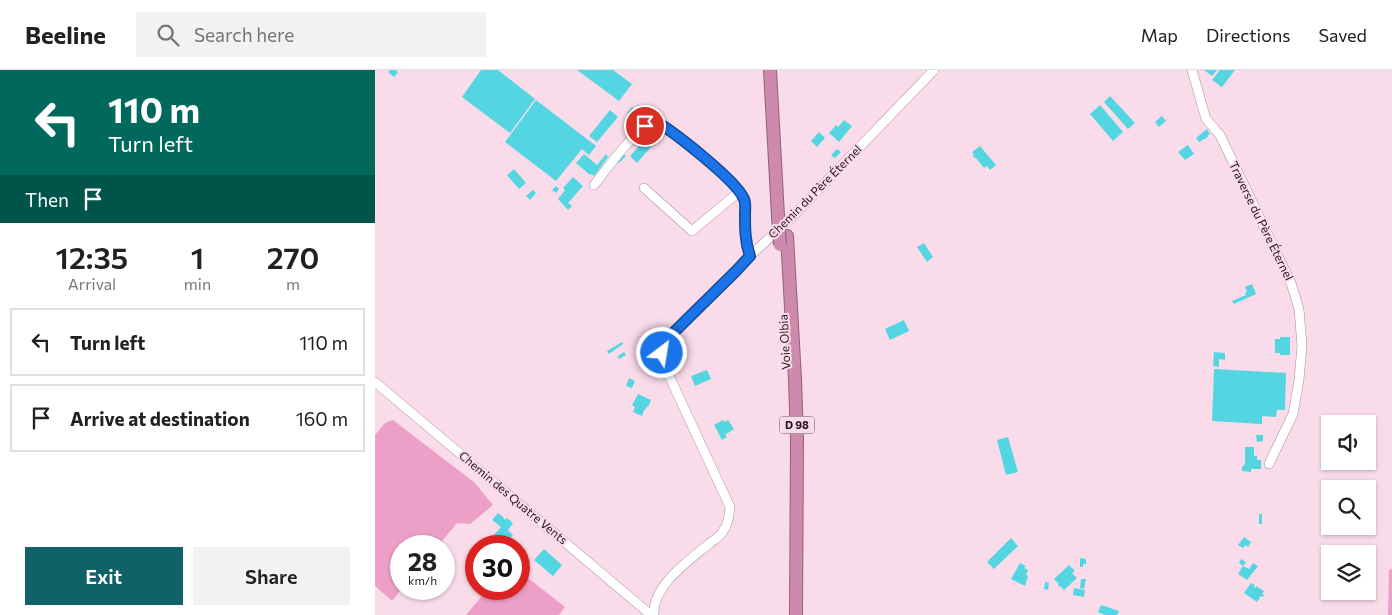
<!DOCTYPE html>
<meta charset="utf-8">
<style>
:root{--surface:#fff;--page:#f2f2f2;--text:#202124;--muted:#757577;--line:#e0e0e0;--accent:#116168}
body{margin:0;font-family:Commissioner,sans-serif;background:var(--page);color:var(--text);height:100vh;display:flex;flex-direction:column;font-size:19px;white-space:nowrap}
*{box-sizing:border-box;margin:0}
p{font-size:16px;color:var(--muted)}
.icon{flex:none;width:28px;height:28px;fill:none;stroke:currentColor;stroke-width:2;stroke-linecap:round;stroke-linejoin:round}
.map{position:relative;flex:1;overflow:hidden}
.panel{display:flex;flex-direction:column;background:var(--surface);width:375px}
.panel>*{flex:none}
.hud{background:#00695c;color:#fff;overflow:hidden}
.tools{position:absolute;left:946px;top:345px;display:grid;gap:10px}
.tools a{display:grid;place-items:center;width:55px;height:55px;border-radius:0px;background:var(--surface);box-shadow:0 1px 4px #0004;font-size:25px}
.speed{position:absolute;left:15px;top:465px;display:flex;gap:10px;font-size:25px;font-weight:700;text-align:center}
.speed>*{display:grid;place-content:center;width:65px;height:65px;border-radius:50%;background:var(--surface);box-shadow:0 1px 4px #0004;line-height:1}
.speed small{font-size:12px;font-weight:400}
.speed .limit{border:8px solid #d22;background:#fff;color:#111}
.pin{position:absolute;display:grid;place-items:center;width:42px;height:42px;color:#fff;margin:-21px;border:2px solid #fff;border-radius:50%;box-shadow:0 1px 5px #0007}
.me{position:absolute;width:55px;margin:-28px;rotate:31deg;stroke-linejoin:round;filter:drop-shadow(0 0 4px #0008)}
.turn{display:flex;align-items:center;gap:18px;height:105px;padding:0 25px;font-size:22px}
.turn .icon{width:65px;height:65px;stroke-width:2.5}
.turn b{display:block;font-size:35px;line-height:42px}
.then{display:flex;align-items:center;height:48px;padding:0 25px;background:#0003;gap:10px;font-size:19px}
.eta{display:flex;justify-content:space-evenly;align-items:center;height:85px;text-align:center}
.eta b{font-size:30px;font-weight:600;line-height:35px}
.primary-button{display:flex;gap:10px;margin-top:auto;padding:10px 25px}
.primary-button a{flex:1;height:58px;border-radius:0px;background:var(--accent);color:#fff;font-size:20px;font-weight:600;line-height:58px;text-align:center}
.primary-button a+a{background:var(--page);color:var(--text)}
ul{padding:0;list-style:none}
li{display:flex;align-items:center;gap:15px;height:68px;margin:0 10px 8px;padding:0 15px;border:2px solid var(--line);border-radius:0px}
li div{flex:1}
li b{display:block;font-size:19px}
li em{font-style:normal}
header{display:flex;align-items:center;gap:30px;box-sizing:border-box;height:70px;padding:0 25px;background:var(--surface);border-bottom:1px solid var(--line)}
header strong{font-size:24px}
nav{display:flex;gap:28px;margin-inline-start:auto;font-size:18px}
.search{width:350px;height:45px;background:var(--page);display:flex;align-items:center;gap:12px;box-sizing:border-box;padding:0 18px;border-radius:0px;color:var(--muted);font-size:19px}
main{display:flex;flex:1;min-height:0}
.map>svg:first-child{display:block}
</style>
<header>
<strong>Beeline</strong>
<div class="search"><svg class="icon" aria-label="search" viewBox="0 0 24 24"><circle cx="10" cy="10" r="6"/><path d="M15 15l6 6"/></svg>Search here</div>
<nav><a>Map</a><a>Directions</a><a>Saved</a></nav>
</header>
<main>
<section class="panel">
<div class="hud">
<div class="turn"><svg class="icon" aria-label="left" viewBox="0 0 24 24"><path d="M17 20v-9H6M10 6l-5 5 5 5"/></svg><div><b>110 m</b>Turn left</div></div>
<div class="then">Then<svg class="icon" aria-label="arrive" viewBox="0 0 24 24"><path d="M6 21V4h12l-3 4 3 4H6"/></svg></div>
</div>
<div class="eta">
<div><b>12:35</b><p>Arrival</p></div>
<div><b>1</b><p>min</p></div>
<div><b>270</b><p>m</p></div>
</div>
<ul>
<li><svg class="icon" aria-label="left" viewBox="0 0 24 24"><path d="M17 20v-9H6M10 6l-5 5 5 5"/></svg><div><b>Turn left</b></div><em>110 m</em></li>
<li><svg class="icon" aria-label="arrive" viewBox="0 0 24 24"><path d="M6 21V4h12l-3 4 3 4H6"/></svg><div><b>Arrive at destination</b></div><em>160 m</em></li>
</ul>
<div class="primary-button"><a>Exit</a><a>Share</a></div>
</section>
<div class="map">
<svg width="1017" height="545" viewBox="0 0 1017 545">
<rect width="100%" height="100%" fill="#fadbe9"/>
<path fill="#eda0c7" d="M 18,350 L 100,413 L 118,435 L 95,454 L 82,453 L 63,476 L 26,476 L 26,519 L 27,519 L 17,531 L 0,516 L 0,365 L 10,353 Z
M 1017,499 L 1017,545 L 1013,545 L 1014,500 Z
M 144,501 L 190,537 L 184,545 L 91,545 L 113,519 L 144,519 Z"/>
<path fill="#53d6e2" d="M 15,0 L 20,0 L 23,2 L 19,7 L 13,2 Z
M 106,0 L 123,0 L 160,29 L 135,63 L 87,27 Z
M 202,0 L 238,0 L 257,14 L 244,31 Z
M 829,0 L 842,0 L 837,6 Z
M 845,0 L 860,0 L 847,17 L 837,10 Z
M 735,26 L 760,53 L 753,59 L 729,32 Z
M 161,30 L 221,76 L 214,85 L 207,79 L 181,111 L 130,72 Z
M 264,35 L 272,43 L 257,62 L 255,60 L 258,56 L 251,49 L 255,45 L 252,43 L 257,37 L 260,40 Z
M 725,35 L 748,62 L 738,71 L 715,44 Z
M 235,40 L 243,47 L 222,72 L 214,66 Z
M 787,46 L 791,51 L 784,57 L 780,52 Z
M 469,50 L 477,56 L 464,72 L 454,63 L 461,55 L 463,57 Z
M 832,59 L 835,64 L 832,66 L 833,67 L 824,72 L 821,68 Z
M 444,62 L 450,68 L 442,77 L 436,71 Z
M 275,64 L 282,70 L 262,93 L 255,86 Z
M 813,75 L 819,84 L 810,90 L 803,82 Z
M 605,76 L 621,95 L 615,100 L 612,96 L 609,98 L 600,87 L 599,88 L 598,86 L 599,85 L 597,82 Z
M 462,79 L 466,82 L 460,88 L 456,85 Z
M 209,84 L 222,95 L 231,84 L 233,87 L 219,106 L 216,104 L 215,105 L 201,93 Z
M 248,84 L 251,86 L 244,93 L 242,91 Z
M 139,99 L 151,113 L 144,119 L 132,105 Z
M 198,107 L 208,116 L 193,133 L 197,136 L 193,140 L 183,129 L 190,120 L 188,118 Z
M 181,116 L 184,119 L 181,123 L 177,120 Z
M 158,120 L 161,123 L 155,130 L 151,126 Z
M 549,173 L 558,187 L 552,192 L 542,177 Z
M 877,214 L 881,224 L 859,234 L 857,231 L 871,225 L 870,223 L 872,222 L 870,217 Z
M 529,250 L 534,261 L 515,270 L 510,259 Z
M 905,267 L 915,267 L 915,285 L 905,285 L 905,283 L 900,283 L 900,269 L 905,269 Z
M 247,272 L 248,274 L 234,284 L 232,281 Z
M 274,278 L 279,290 L 273,292 L 269,280 Z
M 249,282 L 251,285 L 244,289 L 243,286 Z
M 839,282 L 850,283 L 850,290 L 844,289 L 844,297 L 838,296 Z
M 839,299 L 911,303 L 910,340 L 902,340 L 901,347 L 887,346 L 887,354 L 837,351 Z
M 332,300 L 336,309 L 320,316 L 316,306 Z
M 254,308 L 260,311 L 257,318 L 251,316 Z
M 263,324 L 276,330 L 273,337 L 272,336 L 270,340 L 269,340 L 267,346 L 258,342 L 260,337 L 257,335 Z
M 348,350 L 349,352 L 353,350 L 359,359 L 350,365 L 352,367 L 347,370 L 339,355 Z
M 881,365 L 888,365 L 888,371 L 882,372 Z
M 633,367 L 643,402 L 631,405 L 622,370 Z
M 870,377 L 879,377 L 879,386 L 882,386 L 882,390 L 886,390 L 886,399 L 876,399 L 876,402 L 867,401 L 867,397 L 870,394 Z
M 123,443 L 128,447 L 130,450 L 132,448 L 138,453 L 133,460 L 138,465 L 128,476 L 122,476 L 120,475 L 123,472 L 117,467 L 126,457 L 117,450 Z
M 884,444 L 887,444 L 887,454 L 884,454 Z
M 869,467 L 876,472 L 873,477 L 871,475 L 868,478 L 863,475 Z
M 636,468 L 643,476 L 619,499 L 612,492 Z
M 169,479 L 187,495 L 178,506 L 159,490 Z
M 705,488 L 711,489 L 711,494 L 708,494 L 708,497 L 705,497 Z
M 866,489 L 871,492 L 868,496 L 864,493 Z
M 645,493 L 651,496 L 649,498 L 653,500 L 651,505 L 653,506 L 650,516 L 636,509 Z
M 878,493 L 883,496 L 872,510 L 863,504 L 868,496 L 874,499 Z
M 694,495 L 700,501 L 697,503 L 702,508 L 689,520 L 685,516 L 684,517 L 683,515 L 684,514 L 679,509 Z
M 706,509 L 711,509 L 709,519 L 705,518 Z
M 670,512 L 674,513 L 673,520 L 669,519 Z
M 876,513 L 880,515 L 879,517 L 881,518 L 881,516 L 889,521 L 887,524 L 889,525 L 888,527 L 886,526 L 882,532 L 869,523 Z
M 699,518 L 710,520 L 709,527 L 698,525 Z
M 726,535 L 744,541 L 742,545 L 730,545 L 723,542 Z"/>
<g fill="none" stroke-linecap="round" stroke-linejoin="round">
<defs>
<path id="minor" d="M 817,0 L 831,49 L 845,65 L 916,213 L 924,239 L 927,276 L 924,310 L 918,344 L 894,394
M 219,115 C 237,93 254,65 280,51 L 300,64 L 358,113 L 365,121 L 370,131 L 371,175 L 375,186
M 269,118 L 317,161 L 365,121
M 0,312 L 276,545
M 279,545 C 277,515 315,490 335,473 C 339,470 344,467 347,463 C 353,455 354,446 355,437 L 290,297 L 287,283 L 293,268 L 361,201 L 375,186 L 419,145 L 559,0"/>
<path id="highway" d="M 395,0 L 403,146
M 412,166 L 420,309 L 422,370 L 421,545"/>
</defs>
<use href="#minor" stroke="#aa8d9b" stroke-width="10"/>
<use href="#highway" stroke="#92627a" stroke-width="14"/>
<use href="#minor" stroke="#fff" stroke-width="9"/>
<use href="#highway" stroke="#ce8aac" stroke-width="12"/>
<defs>
<path id="highway-bridge" d="M 403,146 L 405,175"/>
</defs>
<use href="#highway-bridge" stroke="#92627a" stroke-width="14" stroke-linecap="butt"/>
<use href="#highway-bridge" stroke="#ce8aac" stroke-width="12"/>
</g>
<g fill="none" stroke-linecap="round" stroke-linejoin="round">
<defs>
<path id="route" d="M 270,56 L 280,51 C 298,61 362,111 369,129 C 371,133 370,139 370,144 C 370,158 370,172 375,186 L 361,201 L 293,268 L 287,283"/>
</defs>
<use href="#route" stroke="#114b97" stroke-width="12"/>
<use href="#route" stroke="#1a73e8" stroke-width="9"/>
</g>
<g text-anchor="middle" stroke-width="4" stroke-linejoin="round" paint-order="stroke">
<rect fill="#fadbe9" stroke="#64525a" stroke-width="1" x="404.5" y="346.5" width="35" height="17" rx="4"/>
<g font-size="11" font-weight="bold" fill="#23181d">
<text x="422" y="359">D 98</text>
</g>
<g font-size="12" fill="#23181d" stroke="#fadbe9">
<text transform="translate(440 122) rotate(-45)" y="4">Chemin du Père Éternel</text>
<text transform="translate(886 151) rotate(64)" y="4">Traverse du Père Éternel</text>
<text transform="translate(410 272) rotate(-93)" y="4">Voie Olbia</text>
<text transform="translate(138 428) rotate(40)" y="4">Chemin des Quatre Vents</text>
</g>
</g>
</svg>
<div class="tools">
<a><svg class="icon" aria-label="sound" viewBox="0 0 24 24"><path d="M4 9h4l5-4v14l-5-4H4zM17 9q2 3 0 6"/></svg></a>
<a><svg class="icon" aria-label="search" viewBox="0 0 24 24"><circle cx="10" cy="10" r="6"/><path d="M15 15l6 6"/></svg></a>
<a><svg class="icon" aria-label="layers" viewBox="0 0 24 24"><path d="M12 4l9 5-9 5-9-5zM3 14l9 5 9-5"/></svg></a>
</div>
<div class="speed"><div>28<small>km/h</small></div><div class="limit">30</div></div>
<div class="pin" style="left:270px;top:56px;background:#d93025"><svg class="icon" aria-label="arrive" viewBox="0 0 24 24"><path d="M6 21V4h12l-3 4 3 4H6"/></svg></div>
<svg class="me" style="left:287px;top:283px" viewBox="-20 -20 40 40"><circle r="17" fill="#1a73e8" stroke="#fff" stroke-width="3"/><path d="M0-11L8 9 0 5-8 9z" fill="#fff"/></svg>
</div>
</main>
